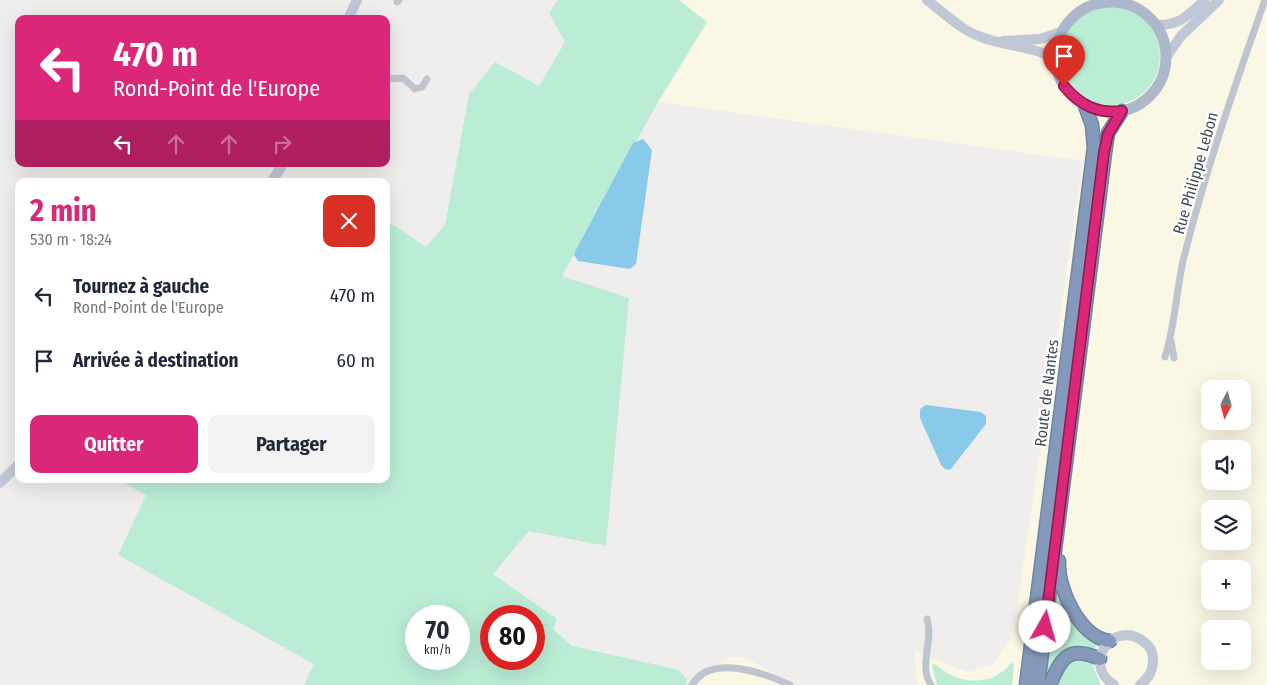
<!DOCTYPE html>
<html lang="fr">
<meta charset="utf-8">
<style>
:root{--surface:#fff;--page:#f2f2f3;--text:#1f2937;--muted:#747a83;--accent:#db2777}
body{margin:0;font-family:"Fira Sans Condensed",sans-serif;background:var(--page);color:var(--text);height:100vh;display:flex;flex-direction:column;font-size:19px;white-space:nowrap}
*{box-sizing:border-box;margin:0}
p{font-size:16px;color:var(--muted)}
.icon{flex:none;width:28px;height:28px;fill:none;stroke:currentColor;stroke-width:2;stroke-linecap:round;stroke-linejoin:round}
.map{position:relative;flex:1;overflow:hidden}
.drawer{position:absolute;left:15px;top:178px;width:375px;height:305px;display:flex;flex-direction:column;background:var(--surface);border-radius:10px;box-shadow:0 5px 20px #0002}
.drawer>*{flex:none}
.top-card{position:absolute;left:15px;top:15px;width:375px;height:152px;border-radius:10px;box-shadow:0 5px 20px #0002;background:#db2777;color:#fff;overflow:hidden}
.needle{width:32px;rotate:186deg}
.buttons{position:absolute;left:1201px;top:380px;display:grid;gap:10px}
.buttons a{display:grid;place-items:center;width:50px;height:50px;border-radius:10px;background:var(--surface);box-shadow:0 5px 20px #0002;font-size:25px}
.speed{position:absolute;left:405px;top:605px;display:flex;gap:10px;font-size:25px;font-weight:700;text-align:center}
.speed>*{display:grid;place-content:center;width:65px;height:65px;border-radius:50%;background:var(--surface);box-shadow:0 5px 20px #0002;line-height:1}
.speed small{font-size:12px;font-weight:400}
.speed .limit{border:8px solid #d22;background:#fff;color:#111}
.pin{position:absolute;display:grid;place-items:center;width:42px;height:42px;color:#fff;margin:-51px -21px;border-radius:50% 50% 50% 0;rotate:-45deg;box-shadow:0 0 5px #0007}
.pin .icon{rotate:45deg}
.me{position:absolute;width:55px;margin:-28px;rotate:7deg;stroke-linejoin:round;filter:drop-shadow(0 0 4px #0008)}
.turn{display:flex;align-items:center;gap:18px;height:105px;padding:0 15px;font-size:22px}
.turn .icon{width:65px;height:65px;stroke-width:2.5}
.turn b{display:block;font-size:35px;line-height:42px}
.lanes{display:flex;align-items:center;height:48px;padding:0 15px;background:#0003;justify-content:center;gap:25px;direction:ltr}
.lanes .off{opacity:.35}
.round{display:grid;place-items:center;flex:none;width:52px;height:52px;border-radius:10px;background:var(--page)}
.overview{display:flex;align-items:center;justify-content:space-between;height:85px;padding:0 15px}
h1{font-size:30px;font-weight:700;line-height:38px;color:var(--accent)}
.cta{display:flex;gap:10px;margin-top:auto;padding:10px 15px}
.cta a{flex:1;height:58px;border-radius:10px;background:var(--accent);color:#fff;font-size:20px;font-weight:700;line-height:58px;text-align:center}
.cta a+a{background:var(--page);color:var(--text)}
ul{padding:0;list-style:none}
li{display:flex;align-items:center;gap:15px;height:65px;padding:0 15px}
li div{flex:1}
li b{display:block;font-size:19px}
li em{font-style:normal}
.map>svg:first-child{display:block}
</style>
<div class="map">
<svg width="1267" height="685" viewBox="0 0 1267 685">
<rect width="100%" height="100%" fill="#f0eded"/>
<path fill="#fbf7e5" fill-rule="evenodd" d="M 679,0 L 1267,0 L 1267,685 L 917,685 L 915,652 L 968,672 L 992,665 L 1010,640 L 1017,607 L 1083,161 L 658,102 L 707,23 ZM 1210,389 L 1242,389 L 1242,421 L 1210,421 ZM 1210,449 L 1242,449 L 1242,481 L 1210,481 ZM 1210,509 L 1242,509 L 1242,541 L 1210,541 ZM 1210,569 L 1242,569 L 1242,601 L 1210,601 ZM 1210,629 L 1242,629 L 1242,661 L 1210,661 Z
M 745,657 L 793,685 L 700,685 L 703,677 L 728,658 Z"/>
<path fill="#bbedd5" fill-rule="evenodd" d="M 558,0 L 679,0 L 707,22 L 658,102 L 562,276 L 629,298 L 606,546 L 529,531 L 493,574 L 557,619 L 553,630 L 573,646 L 679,670 L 687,679 L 686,685 L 304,685 L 314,664 L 118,555 L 146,495 L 117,479 L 386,479 L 386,220 L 426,247 L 445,225 L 469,94 L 495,62 L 539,86 L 565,42 L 549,13 ZM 416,616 L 459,616 L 459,659 L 416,659 ZM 491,616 L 534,616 L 534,659 L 491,659 Z
M1062 56a49 49 0 1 1 98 0a49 49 0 1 1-98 0Z
M 1055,590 L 1061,594 L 1098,643 L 1095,649 C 1073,642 1060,651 1050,671 L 1045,670 Z
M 1074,656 L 1091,661 L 1101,685 L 1051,685 Z
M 1011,663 L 1014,664 L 1012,685 L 937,685 L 932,666 L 933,664 C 939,665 941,669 945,672 C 967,685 995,684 1011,663 Z"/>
<path fill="#89c9e9" d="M 643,139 L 652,150 L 636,264 L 630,269 L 578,261 L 574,255 L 576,250 L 633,143 Z
M 926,405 L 981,412 L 986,416 L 986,424 L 950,470 L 945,469 L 941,465 L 920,418 L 920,409 Z"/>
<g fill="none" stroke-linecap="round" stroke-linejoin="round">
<defs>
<path id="highway" d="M 1059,561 C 1057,588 1080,638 1110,641
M 1026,685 L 1094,147 L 1092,125 L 1085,106
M 1038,685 L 1105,153 L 1108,133 L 1122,111
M 1050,685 C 1061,657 1069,645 1100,659"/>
</defs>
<use href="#highway" stroke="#7084a7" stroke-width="15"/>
<path stroke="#bec5cf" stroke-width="7" d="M 397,2 L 399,0
M 386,79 L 403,78 L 415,89 L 422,87 L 427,79
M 1171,341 L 1174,358
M 1165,357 C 1175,326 1176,293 1183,261 C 1205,172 1235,85 1265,0
M 927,619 C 934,639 918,666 931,685
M 692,685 C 710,653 765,673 790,685"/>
<path stroke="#c0c7d6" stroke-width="10" d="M 927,0 C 944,13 961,30 981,37 C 1005,46 1033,46 1055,59
M 348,19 L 357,0
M 1157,25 C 1181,25 1188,15 1205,0
M 1003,41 L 1040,39 L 1061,32
M 1167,56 L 1181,36 L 1219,0
M 272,181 L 283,164
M 0,483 L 19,464
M 1114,685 C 1080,663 1115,618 1144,642 C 1150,646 1153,652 1153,659 C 1153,671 1149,678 1140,685"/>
<path stroke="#adb8cc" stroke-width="11" d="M1056 57a55 55 0 1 1 110 0a55 55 0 1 1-110 0Z"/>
<use href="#highway" stroke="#8599bb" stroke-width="12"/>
</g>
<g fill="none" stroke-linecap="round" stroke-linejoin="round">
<defs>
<path id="route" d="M 1045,627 L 1104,152 L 1108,134 L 1122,111 C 1097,114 1080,105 1064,86"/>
</defs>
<use href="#route" stroke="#8e194d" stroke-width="12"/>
<use href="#route" stroke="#db2777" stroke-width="9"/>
</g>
<g text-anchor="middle" stroke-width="4.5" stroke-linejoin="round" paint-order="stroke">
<g font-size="16" fill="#464e5a" stroke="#fff">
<text transform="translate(1195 173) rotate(-74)" y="6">Rue Philippe Lebon</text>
<text transform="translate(1046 393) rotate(-83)" y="6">Route de Nantes</text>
</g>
</g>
</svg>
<div class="buttons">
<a><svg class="needle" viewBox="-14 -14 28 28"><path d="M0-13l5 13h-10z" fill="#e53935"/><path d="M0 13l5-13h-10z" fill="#747a83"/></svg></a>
<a><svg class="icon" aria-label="sound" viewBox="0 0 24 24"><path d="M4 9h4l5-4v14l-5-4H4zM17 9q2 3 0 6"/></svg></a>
<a><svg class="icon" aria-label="layers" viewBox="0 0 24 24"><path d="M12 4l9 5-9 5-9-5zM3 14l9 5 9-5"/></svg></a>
<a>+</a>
<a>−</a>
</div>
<div class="speed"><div>70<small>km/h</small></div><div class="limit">80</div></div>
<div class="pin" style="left:1064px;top:86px;background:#d93025"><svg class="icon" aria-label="arrive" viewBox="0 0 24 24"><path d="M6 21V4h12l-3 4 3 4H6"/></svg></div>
<svg class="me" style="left:1045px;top:627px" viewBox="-20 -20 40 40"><circle r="19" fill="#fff"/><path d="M0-13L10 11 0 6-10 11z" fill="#db2777"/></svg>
<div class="top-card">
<div class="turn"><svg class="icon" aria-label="left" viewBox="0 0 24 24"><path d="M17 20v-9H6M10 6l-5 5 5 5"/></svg><div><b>470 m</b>Rond-Point de l'Europe</div></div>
<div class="lanes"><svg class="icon" aria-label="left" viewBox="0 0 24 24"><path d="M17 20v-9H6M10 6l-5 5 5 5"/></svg><svg class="icon off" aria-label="ahead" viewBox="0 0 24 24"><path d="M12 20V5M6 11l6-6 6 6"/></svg><svg class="icon off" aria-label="ahead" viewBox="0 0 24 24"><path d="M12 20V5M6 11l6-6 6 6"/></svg><svg class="icon off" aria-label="right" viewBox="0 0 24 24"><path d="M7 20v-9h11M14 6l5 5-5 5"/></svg></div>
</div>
<section class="drawer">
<div class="overview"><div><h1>2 min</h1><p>530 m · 18:24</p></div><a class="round" style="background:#d93025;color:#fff"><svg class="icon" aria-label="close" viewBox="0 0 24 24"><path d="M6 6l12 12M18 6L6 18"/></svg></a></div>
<ul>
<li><svg class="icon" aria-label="left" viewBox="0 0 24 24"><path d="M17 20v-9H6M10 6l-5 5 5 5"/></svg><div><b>Tournez à gauche</b><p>Rond-Point de l'Europe</p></div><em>470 m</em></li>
<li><svg class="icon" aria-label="arrive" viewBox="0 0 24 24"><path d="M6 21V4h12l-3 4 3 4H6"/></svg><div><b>Arrivée à destination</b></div><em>60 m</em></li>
</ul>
<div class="cta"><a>Quitter</a><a>Partager</a></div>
</section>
</div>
